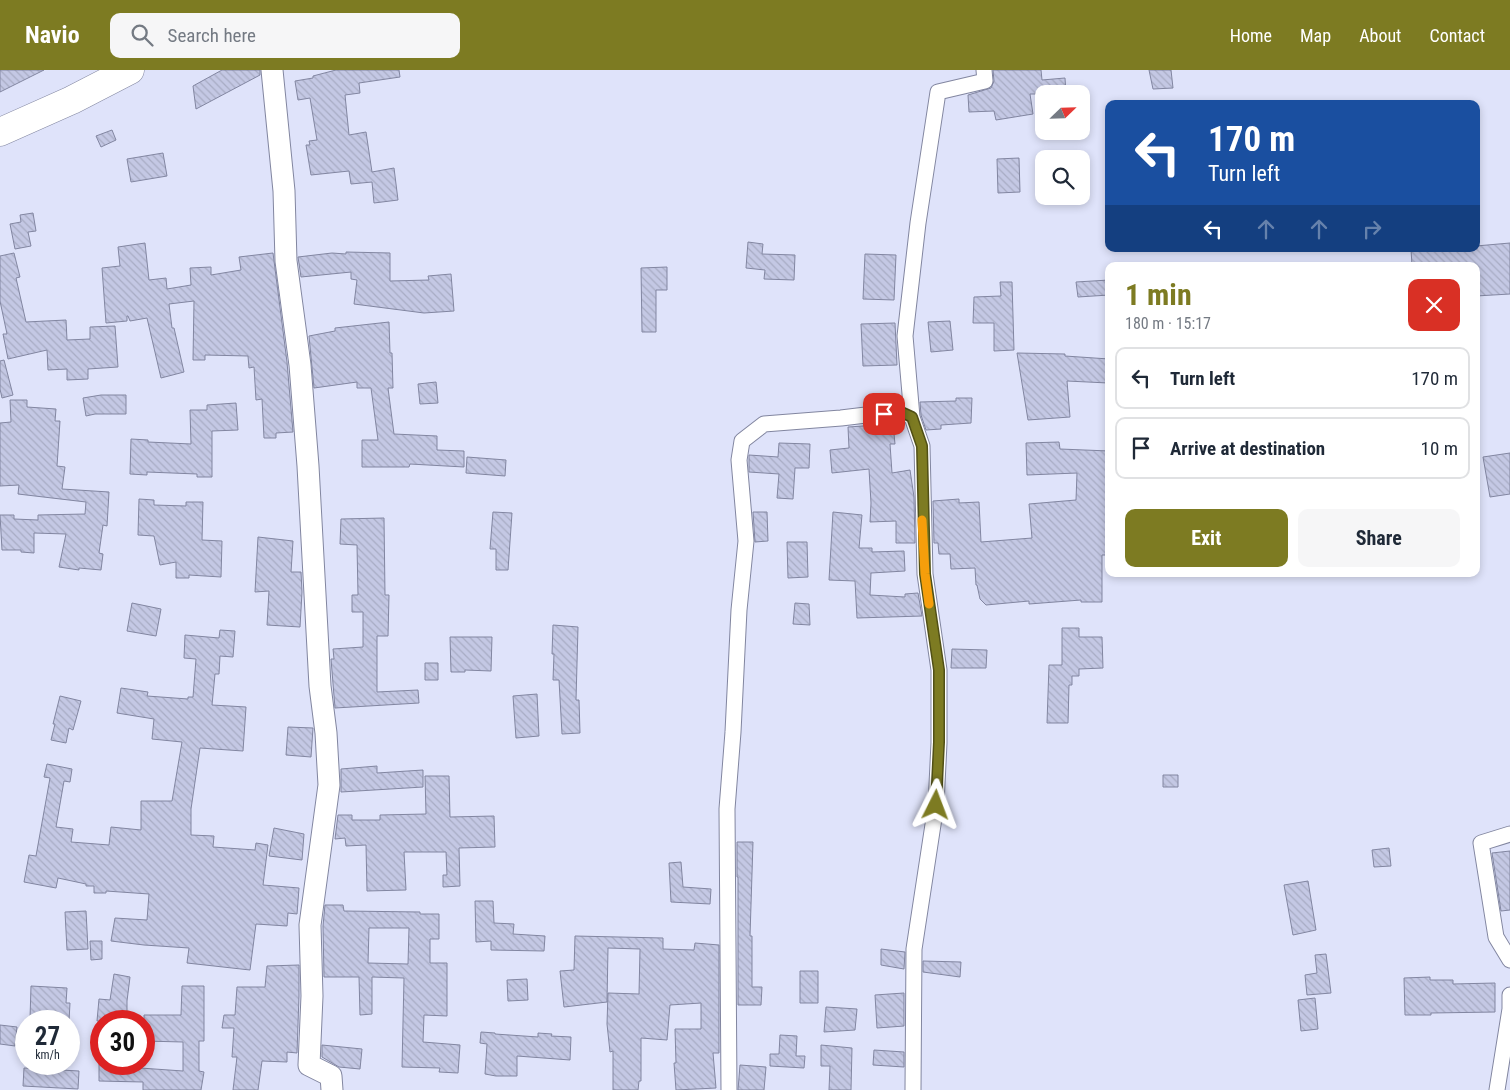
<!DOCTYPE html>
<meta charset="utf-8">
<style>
:root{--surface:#fff;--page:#f6f6f7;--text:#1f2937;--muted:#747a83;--line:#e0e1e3;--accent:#7d7b22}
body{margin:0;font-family:"Roboto Condensed",sans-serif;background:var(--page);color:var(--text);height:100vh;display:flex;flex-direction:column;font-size:19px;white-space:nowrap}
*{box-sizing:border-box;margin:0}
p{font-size:16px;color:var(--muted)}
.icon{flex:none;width:28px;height:28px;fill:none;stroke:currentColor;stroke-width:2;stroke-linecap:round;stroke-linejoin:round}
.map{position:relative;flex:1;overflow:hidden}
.side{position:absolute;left:1105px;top:192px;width:375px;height:315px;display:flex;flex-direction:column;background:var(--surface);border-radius:10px;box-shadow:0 2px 8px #0003}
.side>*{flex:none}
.top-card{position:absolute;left:1105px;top:30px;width:375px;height:152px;border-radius:10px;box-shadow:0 2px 8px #0003;background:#1a4fa0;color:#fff;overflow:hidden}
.needle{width:32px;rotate:67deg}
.controls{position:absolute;left:1035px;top:15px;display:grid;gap:10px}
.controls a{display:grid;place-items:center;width:55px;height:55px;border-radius:10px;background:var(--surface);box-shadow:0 2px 8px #0003;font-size:25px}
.speed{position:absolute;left:15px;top:940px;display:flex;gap:10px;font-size:25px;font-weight:700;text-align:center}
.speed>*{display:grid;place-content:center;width:65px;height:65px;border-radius:50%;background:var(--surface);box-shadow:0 2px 8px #0003;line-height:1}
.speed small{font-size:12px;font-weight:400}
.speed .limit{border:8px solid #d22;background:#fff;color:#111}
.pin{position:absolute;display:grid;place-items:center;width:42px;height:42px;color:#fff;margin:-21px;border-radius:10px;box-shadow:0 2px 8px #0006}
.me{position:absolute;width:55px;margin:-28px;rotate:3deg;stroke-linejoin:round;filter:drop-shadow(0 0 4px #0008)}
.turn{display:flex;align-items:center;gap:18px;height:105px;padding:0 20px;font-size:22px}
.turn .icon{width:65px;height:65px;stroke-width:2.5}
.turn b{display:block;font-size:35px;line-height:42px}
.lanes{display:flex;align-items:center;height:48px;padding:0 20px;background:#0003;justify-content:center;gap:25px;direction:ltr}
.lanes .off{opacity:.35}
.round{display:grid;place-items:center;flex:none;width:52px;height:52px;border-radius:10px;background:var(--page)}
.headline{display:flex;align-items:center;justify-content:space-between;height:85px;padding:0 20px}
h1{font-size:30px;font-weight:700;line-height:38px;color:var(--accent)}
.primary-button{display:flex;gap:10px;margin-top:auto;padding:10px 20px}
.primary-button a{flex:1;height:58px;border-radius:10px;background:var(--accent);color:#fff;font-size:20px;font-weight:700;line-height:58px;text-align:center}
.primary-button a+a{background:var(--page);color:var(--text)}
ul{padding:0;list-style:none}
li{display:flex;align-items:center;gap:15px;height:62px;margin:0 10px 8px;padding:0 10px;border:2px solid var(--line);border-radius:10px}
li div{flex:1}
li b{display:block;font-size:19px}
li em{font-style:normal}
header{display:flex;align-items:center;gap:30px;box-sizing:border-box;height:70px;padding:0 25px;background:var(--accent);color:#fff}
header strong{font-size:24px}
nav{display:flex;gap:28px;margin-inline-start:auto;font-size:18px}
.search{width:350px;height:45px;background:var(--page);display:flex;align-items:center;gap:12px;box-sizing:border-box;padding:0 18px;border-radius:10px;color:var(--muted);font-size:19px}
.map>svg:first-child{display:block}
</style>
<header>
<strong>Navio</strong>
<div class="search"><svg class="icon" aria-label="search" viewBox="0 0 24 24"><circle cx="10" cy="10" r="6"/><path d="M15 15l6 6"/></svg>Search here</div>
<nav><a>Home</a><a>Map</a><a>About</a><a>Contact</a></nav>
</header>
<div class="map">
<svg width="1510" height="1020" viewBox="0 0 1510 1020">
<defs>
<pattern id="building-back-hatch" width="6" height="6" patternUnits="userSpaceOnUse" patternTransform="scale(1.25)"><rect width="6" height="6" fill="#c4c8e4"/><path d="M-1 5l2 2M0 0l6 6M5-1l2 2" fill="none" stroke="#a8acc4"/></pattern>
</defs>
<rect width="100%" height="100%" fill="#dfe3fa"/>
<path fill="url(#building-back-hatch)" stroke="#8286a1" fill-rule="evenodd" d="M 0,0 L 44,0 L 0,22 Z
M 222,0 L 260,0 L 260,5 L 196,39 L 193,16 Z
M 336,0 L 399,0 L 400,7 L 359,13 L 360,23 L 345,25 L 349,65 L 366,62 L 372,102 L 394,98 L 398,130 L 374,133 L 372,112 L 351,114 L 349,101 L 311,105 L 306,75 L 310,75 L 309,71 L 317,70 L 310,28 L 298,30 L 295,11 L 313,8 L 313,6 Z
M 993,0 L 1041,0 L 1042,10 L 1065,8 L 1066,24 L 1030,24 L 1033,44 L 996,50 L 994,41 L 969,42 L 968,25 L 991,18 L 994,11 Z
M 1149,0 L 1171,0 L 1173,18 L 1153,19 Z
M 112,60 L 116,70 L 101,77 L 96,66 Z
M 163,83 L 167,106 L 131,112 L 127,89 Z
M 1019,88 L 1020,122 L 998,123 L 997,89 Z
M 33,143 L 36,161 L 28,162 L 31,176 L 15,179 L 10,154 L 21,152 L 20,145 Z
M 748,172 L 763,174 L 762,184 L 795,185 L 794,210 L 764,209 L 765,200 L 746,198 Z
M 145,173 L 149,210 L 166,208 L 167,219 L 191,215 L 190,198 L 211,197 L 211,205 L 241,200 L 239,187 L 273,183 L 287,292 L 293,362 L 276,363 L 276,368 L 264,368 L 262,329 L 256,330 L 254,297 L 249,298 L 248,286 L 205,285 L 205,290 L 193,290 L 194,231 L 169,234 L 172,258 L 174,258 L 184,302 L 161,308 L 147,248 L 130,251 L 128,246 L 127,246 L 127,251 L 106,253 L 102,198 L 120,196 L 118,177 Z
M 1510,173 L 1510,224 L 1476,226 L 1476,196 L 1412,196 L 1411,179 L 1476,179 L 1476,176 Z
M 346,182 L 390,183 L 390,211 L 429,210 L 428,206 L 451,204 L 454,241 L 424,243 L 354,234 L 357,210 L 351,209 L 351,202 L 301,207 L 298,187 L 332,183 L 346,184 Z
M 14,183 L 20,207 L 16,208 L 26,252 L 66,250 L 67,270 L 90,269 L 90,257 L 115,256 L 118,297 L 88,299 L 88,309 L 67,310 L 67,299 L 48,300 L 47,280 L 8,289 L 3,264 L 7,264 L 0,231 L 0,186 Z
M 865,184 L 896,185 L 894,230 L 863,229 Z
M 667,197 L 667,220 L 656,220 L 656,262 L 642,262 L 641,198 Z
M 1109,210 L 1109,225 L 1078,227 L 1076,212 Z
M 1000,212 L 1012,212 L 1014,280 L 994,281 L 994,253 L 973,253 L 974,227 L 1001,226 Z
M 950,251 L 953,280 L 931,282 L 928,252 Z
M 389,252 L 390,283 L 392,283 L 393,318 L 388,318 L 394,364 L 437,366 L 437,380 L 464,381 L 464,397 L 410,394 L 409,397 L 362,397 L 362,370 L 378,370 L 371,318 L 357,318 L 357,312 L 314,318 L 309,266 L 335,261 L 335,258 Z
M 895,253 L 897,295 L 863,296 L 861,254 Z
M 1017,283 L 1065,284 L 1065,286 L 1109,289 L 1108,313 L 1067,311 L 1070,347 L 1028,350 Z
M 4,290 L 13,325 L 2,328 L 0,319 L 0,291 Z
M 436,312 L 438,333 L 420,334 L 418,314 Z
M 101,325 L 126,325 L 126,344 L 95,344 L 86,346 L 83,328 Z
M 956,328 L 972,328 L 971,353 L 941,355 L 941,359 L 926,360 L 921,345 L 920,332 L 956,331 Z
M 10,330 L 27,330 L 27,337 L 56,339 L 55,351 L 60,351 L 57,396 L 65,397 L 62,419 L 109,422 L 107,456 L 103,455 L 99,483 L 103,484 L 101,500 L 79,498 L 79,500 L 59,497 L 66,464 L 34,463 L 34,483 L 21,482 L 21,480 L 2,480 L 0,445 L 14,445 L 14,449 L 38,450 L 38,445 L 85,444 L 86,432 L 18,424 L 19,415 L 0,416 L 0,353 L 11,352 Z
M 236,333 L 238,360 L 212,361 L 212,407 L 197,407 L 197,404 L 147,402 L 147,405 L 130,404 L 131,369 L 148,370 L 148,372 L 191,374 L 190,340 L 207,340 L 207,335 Z
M 893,354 L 895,374 L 890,374 L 892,403 L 910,400 L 914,427 L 915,473 L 896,473 L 896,451 L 870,452 L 871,433 L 869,399 L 832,403 L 830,380 L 849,378 L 848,357 Z
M 1059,372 L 1060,379 L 1109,381 L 1109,425 L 1106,425 L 1107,485 L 1102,485 L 1102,532 L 1081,532 L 1081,530 L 1029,534 L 1029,531 L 986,535 L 980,529 L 977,515 L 976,515 L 975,498 L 951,499 L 950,484 L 939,484 L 938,473 L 934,473 L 933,431 L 959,429 L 959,433 L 979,432 L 981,472 L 1032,468 L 1029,434 L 1076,430 L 1077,403 L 1027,405 L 1026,373 Z
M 779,373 L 810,374 L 809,398 L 795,398 L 793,429 L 777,428 L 779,404 L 749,402 L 749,385 L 778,387 Z
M 1510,383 L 1510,424 L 1490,427 L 1483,387 Z
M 467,387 L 506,390 L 505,406 L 466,403 Z
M 139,429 L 154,430 L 154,435 L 186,436 L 186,432 L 203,432 L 202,470 L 222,471 L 221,507 L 189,505 L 189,508 L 176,508 L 176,492 L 160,495 L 154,466 L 138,465 Z
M 493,442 L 512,443 L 508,500 L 496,500 L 496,479 L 490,479 Z
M 753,442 L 767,442 L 768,471 L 755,472 Z
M 833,442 L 862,445 L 859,478 L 872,478 L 872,482 L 904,481 L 905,501 L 871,503 L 870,525 L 905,527 L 905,524 L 918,523 L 922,546 L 857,548 L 855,511 L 829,510 Z
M 384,448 L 385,525 L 389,525 L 388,566 L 377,566 L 377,622 L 418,620 L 419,633 L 335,638 L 331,589 L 334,589 L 333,579 L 363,577 L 363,542 L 352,542 L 352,525 L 358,525 L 357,475 L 340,474 L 341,449 Z
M 258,467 L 293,471 L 291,502 L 301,502 L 302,522 L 300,557 L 267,555 L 269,521 L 255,522 Z
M 787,472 L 807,472 L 808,507 L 788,508 Z
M 132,533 L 161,539 L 156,566 L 127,561 Z
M 795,533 L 809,534 L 810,555 L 793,554 Z
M 553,555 L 578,557 L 576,630 L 579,630 L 580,663 L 562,664 L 559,610 L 553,610 L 554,584 L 552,584 Z
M 1062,558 L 1079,558 L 1079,567 L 1102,567 L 1103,598 L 1079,599 L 1079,606 L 1072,606 L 1072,615 L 1069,615 L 1068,653 L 1047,653 L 1049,595 L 1062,595 Z
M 220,560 L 235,561 L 233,587 L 220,586 L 219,604 L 215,604 L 212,635 L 246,637 L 243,681 L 200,678 L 191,739 L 191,765 L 214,766 L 213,777 L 255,780 L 256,773 L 268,775 L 263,815 L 299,818 L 297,844 L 288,843 L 287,856 L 256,854 L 250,900 L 187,893 L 189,878 L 144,875 L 111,871 L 115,848 L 147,850 L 149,824 L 106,821 L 106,823 L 94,823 L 94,816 L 86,816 L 86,814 L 58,808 L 56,818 L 24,812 L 29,785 L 36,786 L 50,708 L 44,707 L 47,694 L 72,699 L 70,712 L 64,711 L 56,757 L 73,759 L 71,772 L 109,775 L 111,757 L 141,760 L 141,731 L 172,731 L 182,672 L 152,669 L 154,649 L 117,643 L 121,618 L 148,622 L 147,626 L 188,629 L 188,627 L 193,627 L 196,589 L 184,588 L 185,565 L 219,568 Z
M 450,567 L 492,567 L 491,601 L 465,600 L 465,602 L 451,602 Z
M 952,579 L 987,580 L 986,598 L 951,598 Z
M 425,593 L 438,593 L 438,610 L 425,610 Z
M 537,624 L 539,666 L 516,668 L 513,626 Z
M 60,626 L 81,631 L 73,660 L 69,658 L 66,673 L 51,670 L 55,654 L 53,654 Z
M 288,657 L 313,658 L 311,687 L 286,685 Z
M 377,696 L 377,703 L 423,700 L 423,717 L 341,722 L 341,699 Z
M 1163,705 L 1178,705 L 1178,717 L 1163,717 Z
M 425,706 L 449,706 L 450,747 L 494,746 L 495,777 L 459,778 L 460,816 L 443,817 L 443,805 L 447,805 L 446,782 L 404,782 L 406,820 L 367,821 L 366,775 L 346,776 L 345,768 L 335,769 L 338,745 L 352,745 L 352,750 L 380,750 L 380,745 L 426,744 Z
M 274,758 L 304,764 L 302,790 L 269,786 Z
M 737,772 L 753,772 L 750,866 L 752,866 L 752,917 L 762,917 L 761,935 L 738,935 L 738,807 L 737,807 Z
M 1389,778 L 1391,796 L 1374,797 L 1372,780 Z
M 1510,781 L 1510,840 L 1501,841 L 1492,783 Z
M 681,792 L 683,817 L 711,819 L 710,834 L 671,832 L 669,793 Z
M 1308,811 L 1316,860 L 1293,865 L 1284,815 Z
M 475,831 L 493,831 L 494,853 L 514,854 L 513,864 L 545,866 L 544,881 L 491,880 L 491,871 L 476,872 Z
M 325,835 L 343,835 L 344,841 L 420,842 L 420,844 L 439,844 L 439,869 L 430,869 L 430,893 L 447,893 L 447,946 L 424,945 L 423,972 L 460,975 L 458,1003 L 439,1002 L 440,998 L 402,997 L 404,908 L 372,907 L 372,944 L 360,945 L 359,907 L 324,907 L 323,856 ZM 369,858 L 409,858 L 408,894 L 368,893 Z
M 86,841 L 88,879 L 67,880 L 65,842 Z
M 575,866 L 663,868 L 663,879 L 694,880 L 695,873 L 719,875 L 719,983 L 713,983 L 716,1018 L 676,1020 L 674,993 L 676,993 L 675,959 L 701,959 L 701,933 L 670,935 L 667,970 L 641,968 L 641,1011 L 639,1011 L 638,1020 L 613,1020 L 613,981 L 610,982 L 607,954 L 608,923 L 639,924 L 640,879 L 608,878 L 607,932 L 564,937 L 560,901 L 574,900 Z
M 90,871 L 102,871 L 102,889 L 91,890 Z
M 881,879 L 905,882 L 904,899 L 881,895 Z
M 1326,884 L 1331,923 L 1307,925 L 1305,905 L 1317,903 L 1315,885 Z
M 923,891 L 961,892 L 960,907 L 923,902 Z
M 299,895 L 299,926 L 297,983 L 287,982 L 287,992 L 262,991 L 258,1020 L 233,1020 L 237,987 L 232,987 L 234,958 L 222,958 L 224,945 L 235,945 L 237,917 L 265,917 L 267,896 Z
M 800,901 L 818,901 L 818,933 L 800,933 Z
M 114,904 L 130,907 L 127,931 L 127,951 L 97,951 L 99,929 L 110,930 Z
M 1430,907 L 1430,910 L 1453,910 L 1453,914 L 1495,913 L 1495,942 L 1431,943 L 1431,945 L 1405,945 L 1404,908 Z
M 527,909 L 528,930 L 508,931 L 507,910 Z
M 31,916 L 67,918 L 66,933 L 70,933 L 69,951 L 30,949 Z
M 182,916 L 204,916 L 204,971 L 199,971 L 199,1001 L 204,1002 L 201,1020 L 143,1020 L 143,1012 L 99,1011 L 99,994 L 127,995 L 126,997 L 183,1001 L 183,972 L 144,971 L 144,945 L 181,945 Z
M 904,923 L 904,956 L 877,958 L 875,925 Z
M 1315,928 L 1318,959 L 1301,961 L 1298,930 Z
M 826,937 L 857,939 L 855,960 L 824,962 Z
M 0,955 L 17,957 L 15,976 L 0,974 Z
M 481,962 L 495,963 L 495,964 L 538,967 L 538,963 L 552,964 L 551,966 L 571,967 L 570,990 L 517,986 L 517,1006 L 496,1006 L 485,1004 L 487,974 L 480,973 Z
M 780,965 L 797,966 L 796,986 L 805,986 L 804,998 L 770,996 L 770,984 L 779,984 Z
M 322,975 L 362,979 L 360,999 L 339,997 L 322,987 Z
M 821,975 L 852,978 L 851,1020 L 829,1020 L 830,996 L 821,996 Z
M 874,980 L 904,982 L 904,997 L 873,995 Z
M 740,995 L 766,997 L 764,1020 L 738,1020 Z
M 24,998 L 79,1001 L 78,1019 L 23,1016 Z"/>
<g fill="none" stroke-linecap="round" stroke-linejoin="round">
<defs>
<path id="street" d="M 1510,764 L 1481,773 L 1496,867 L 1510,890
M 729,1020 L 727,739 L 733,662 L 739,540 L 746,471 L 739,390 L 742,371 L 764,354 L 841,348 L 899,341 L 912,347
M 913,1020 L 914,879 L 936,735 L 939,673 L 939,600 L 925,504 L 922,376 L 912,347 L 905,266 L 918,153 L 938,22 L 985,11 L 984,0
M 1497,1020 L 1510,939 L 1510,925"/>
<path id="secondary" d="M 272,0 L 284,121 L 286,191 L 300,295 L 308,396 L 320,616 L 326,663 L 329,715 L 310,855 L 312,926 L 309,995 L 331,1006 L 332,1020"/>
<path id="highway" d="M 0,62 L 72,30 L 130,0"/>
</defs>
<use href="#street" stroke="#8286a0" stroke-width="17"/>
<use href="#secondary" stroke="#8286a0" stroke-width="23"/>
<use href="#highway" stroke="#8286a0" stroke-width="29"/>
<use href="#street" stroke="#fff" stroke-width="15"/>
<use href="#secondary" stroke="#fff" stroke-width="21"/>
<use href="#highway" stroke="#fff" stroke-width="28"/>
</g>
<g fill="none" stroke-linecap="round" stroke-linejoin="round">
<defs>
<path id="route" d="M 884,344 L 899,341 L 912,347 L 922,376 L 925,504 L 939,600 L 939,672 L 936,735"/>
</defs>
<use href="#route" stroke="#515016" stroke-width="12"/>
<use href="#route" stroke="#7d7b22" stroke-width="9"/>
<path stroke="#f59e0b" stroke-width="9" d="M 922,450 L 925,504 L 929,534"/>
</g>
</svg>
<div class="controls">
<a><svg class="needle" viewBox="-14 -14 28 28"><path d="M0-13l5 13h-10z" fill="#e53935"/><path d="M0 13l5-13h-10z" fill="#747a83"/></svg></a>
<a><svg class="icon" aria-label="search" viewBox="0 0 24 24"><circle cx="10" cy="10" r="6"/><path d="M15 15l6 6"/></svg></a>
</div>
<div class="speed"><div>27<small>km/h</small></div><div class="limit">30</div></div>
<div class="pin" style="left:884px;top:344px;background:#d93025"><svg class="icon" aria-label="arrive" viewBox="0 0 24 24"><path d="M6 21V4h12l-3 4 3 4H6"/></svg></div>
<svg class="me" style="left:936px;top:735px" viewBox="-20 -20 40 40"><path d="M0-17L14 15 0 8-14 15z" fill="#7d7b22" stroke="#fff" stroke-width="4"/></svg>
<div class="top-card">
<div class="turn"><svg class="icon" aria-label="left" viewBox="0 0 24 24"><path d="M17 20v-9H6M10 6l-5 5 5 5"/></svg><div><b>170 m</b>Turn left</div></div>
<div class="lanes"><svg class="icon" aria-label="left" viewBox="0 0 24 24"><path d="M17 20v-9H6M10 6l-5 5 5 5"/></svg><svg class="icon off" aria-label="ahead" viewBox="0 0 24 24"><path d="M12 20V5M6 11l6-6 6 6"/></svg><svg class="icon off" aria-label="ahead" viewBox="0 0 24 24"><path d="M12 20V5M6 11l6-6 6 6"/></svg><svg class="icon off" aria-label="right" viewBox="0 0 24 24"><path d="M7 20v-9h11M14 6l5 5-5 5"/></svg></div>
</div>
<section class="side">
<div class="headline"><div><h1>1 min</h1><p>180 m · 15:17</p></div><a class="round" style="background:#d93025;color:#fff"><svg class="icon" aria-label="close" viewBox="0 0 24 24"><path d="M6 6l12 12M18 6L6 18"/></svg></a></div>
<ul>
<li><svg class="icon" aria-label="left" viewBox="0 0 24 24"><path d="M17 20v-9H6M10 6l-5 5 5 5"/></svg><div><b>Turn left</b></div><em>170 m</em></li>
<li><svg class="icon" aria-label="arrive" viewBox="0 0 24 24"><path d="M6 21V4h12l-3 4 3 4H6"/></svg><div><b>Arrive at destination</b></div><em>10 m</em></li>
</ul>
<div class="primary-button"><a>Exit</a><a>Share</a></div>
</section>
</div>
